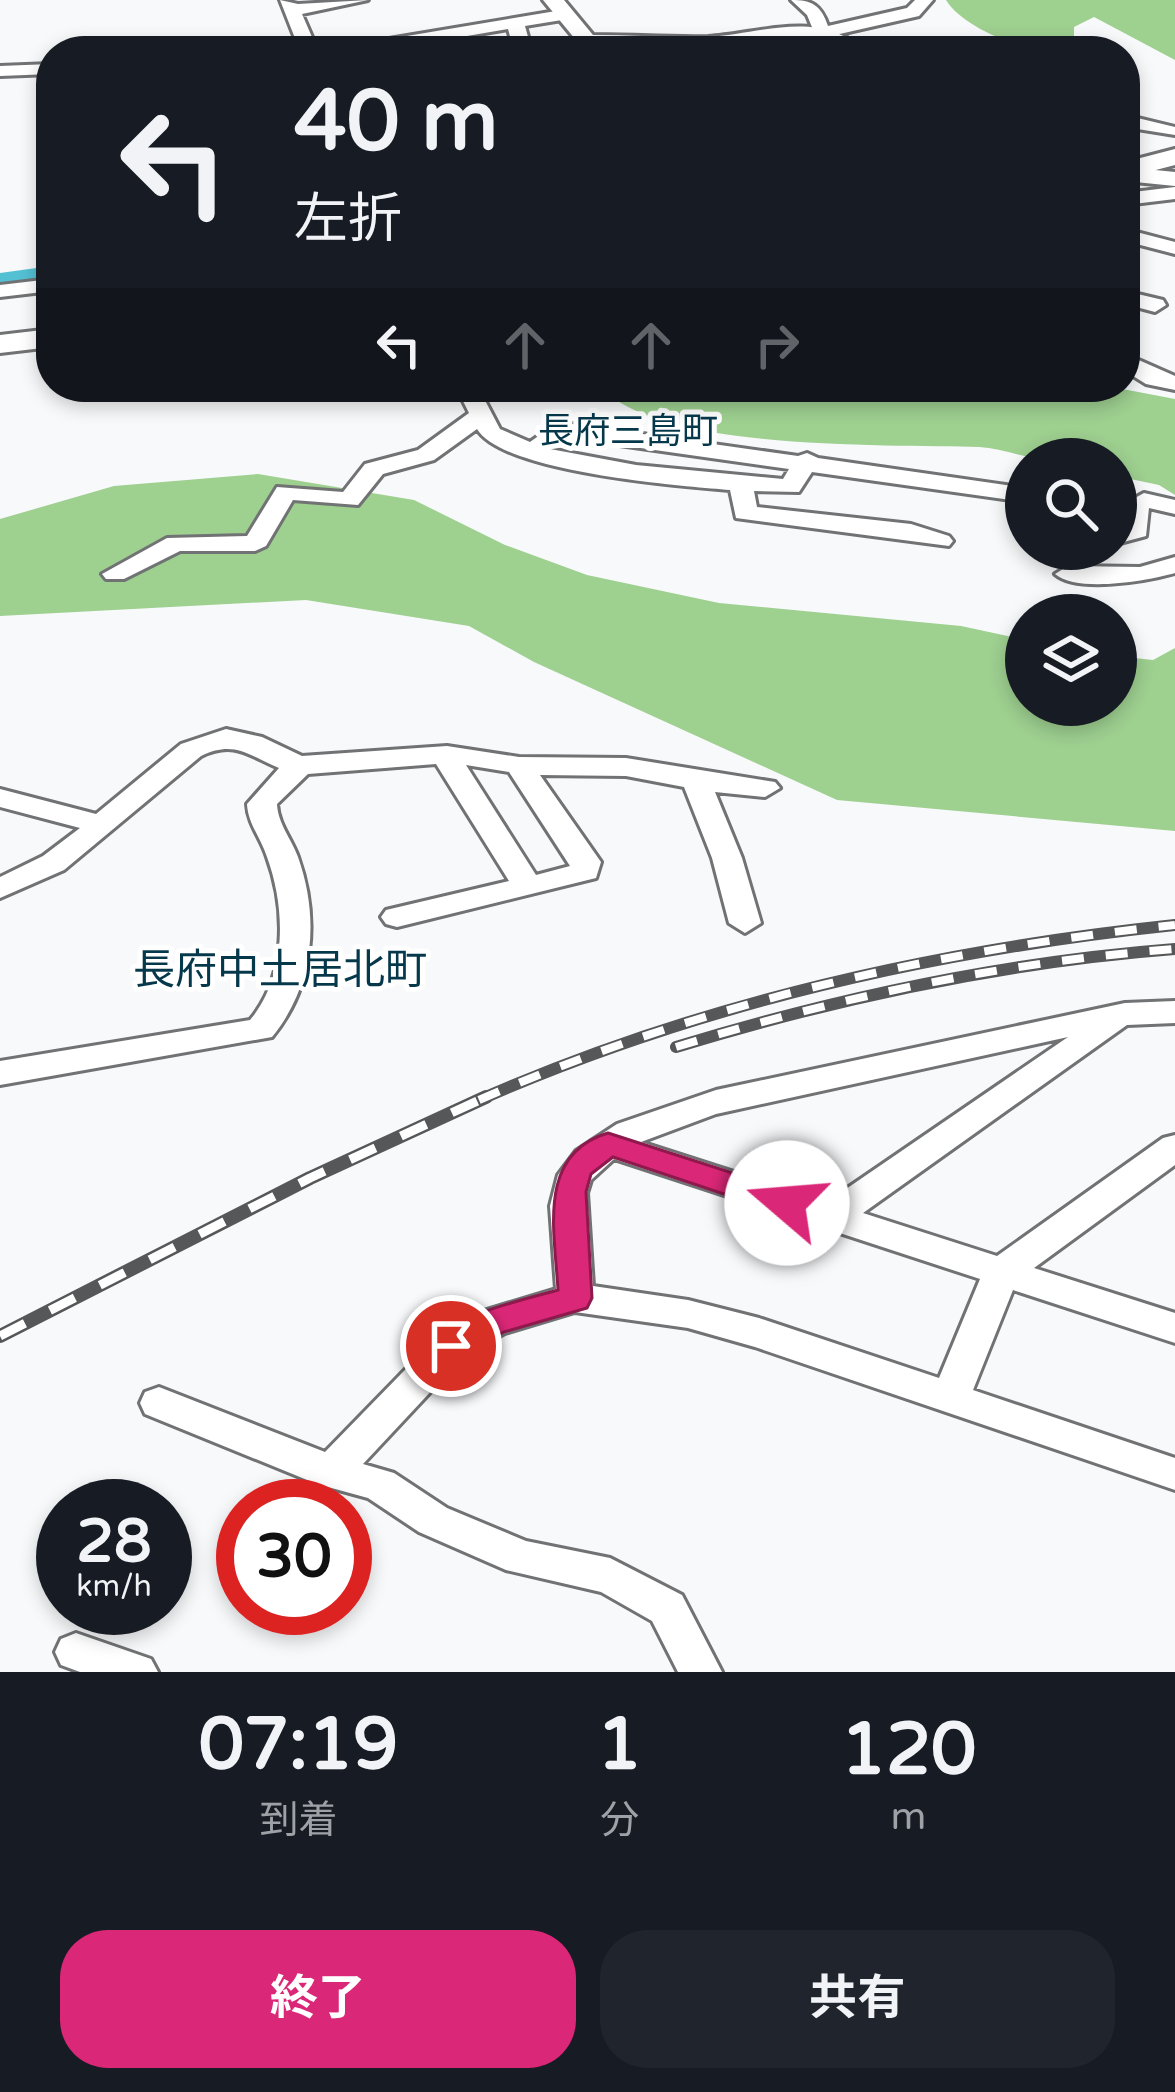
<!DOCTYPE html>
<html lang="ja">
<meta charset="utf-8">
<style>
:root{--surface:#171b24;--page:#20242c;--text:#f1f3f6;--muted:#9ea1a6;--accent:#db2777}
body{margin:0;font-family:"Varela Round","Noto Sans JP",sans-serif;background:var(--page);color:var(--text);height:100vh;display:flex;flex-direction:column;font-size:45px;white-space:nowrap}
*{box-sizing:border-box;margin:0}
p{font-size:39px;color:var(--muted)}
.icon{flex:none;width:66px;height:66px;fill:none;stroke:currentColor;stroke-width:2;stroke-linecap:round;stroke-linejoin:round}
.map{position:relative;height:1672px;overflow:hidden}
.panel{display:flex;flex-direction:column;background:var(--surface);flex:1}
.panel>*{flex:none}
.banner{position:absolute;left:36px;top:36px;width:1104px;height:366px;border-radius:48px;box-shadow:0 6px 18px #0003;background:#171b24;color:var(--text);overflow:hidden}
.controls{position:absolute;left:1005px;top:438px;display:grid;gap:24px}
.controls a{display:grid;place-items:center;width:132px;height:132px;border-radius:50%;background:var(--surface);box-shadow:0 6px 18px #0003;font-size:60px}
.speed{position:absolute;left:36px;top:1479px;display:flex;gap:24px;font-size:60px;font-weight:700;text-align:center}
.speed>*{display:grid;place-content:center;width:156px;height:156px;border-radius:50%;background:var(--surface);box-shadow:0 6px 18px #0003;line-height:1}
.speed small{font-size:30px;font-weight:400}
.speed .limit{border:18px solid #d22;background:#fff;color:#111}
.pin{position:absolute;display:grid;place-items:center;width:102px;height:102px;color:#fff;margin:-51px;border:6px solid #fff;border-radius:50%;box-shadow:0 3px 12px #0007}
.me{position:absolute;width:132px;margin:-66px;rotate:288deg;stroke-linejoin:round;filter:drop-shadow(0 0 9px #0008)}
.turn{display:flex;align-items:center;gap:42px;height:252px;padding:0 60px;font-size:54px}
.turn .icon{width:156px;height:156px;stroke-width:2.5}
.turn b{display:block;font-size:84px;line-height:102px}
.lanes{display:flex;align-items:center;height:114px;padding:0 60px;background:#0003;justify-content:center;gap:60px;direction:ltr}
.lanes .off{opacity:.35}
.eta{display:flex;justify-content:space-evenly;align-items:center;height:204px;text-align:center}
.eta b{font-size:72px;font-weight:700;line-height:84px}
.cta{display:flex;gap:24px;margin-top:auto;padding:24px 60px}
.cta a{flex:1;height:138px;border-radius:48px;background:var(--accent);color:#fff;font-size:48px;font-weight:700;line-height:138px;text-align:center}
.cta a+a{background:var(--page);color:var(--text)}
.map>svg:first-child{display:block}
</style>
<div class="map">
<svg width="1175" height="1672" viewBox="0 0 1175 1672">
<rect width="100%" height="100%" fill="#f8f9fb"/>
<path fill="#9ed090" d="M 946,0 L 1175,0 L 1175,60 L 1094,17 L 1074,27 L 1074,44 C 1064,45 1053,49 1043,49 C 1014,48 961,25 946,0 Z
M 1112,387 L 1175,399 L 1175,495 L 1159,485 L 1116,476 L 1116,459 C 1092,459 1066,461 1042,459 C 1021,457 1000,448 979,447 C 895,444 658,452 603,388 Z
M 258,474 L 414,500 L 505,545 L 587,575 L 719,603 L 961,626 L 1026,640 L 1026,705 L 1116,705 L 1116,656 L 1153,660 L 1175,648 L 1175,831 L 837,800 L 534,662 L 469,626 L 306,600 L 0,616 L 0,519 L 114,486 Z"/>
<g fill="none" stroke-linecap="round" stroke-linejoin="round">
<path fill="#54c0d4" fill-rule="evenodd" d="M 51,266 L 51,286 L 0,293 L 0,273 Z"/>
<defs>
<path id="minor" d="M 280,0 L 298,4 L 368,0 L 302,14 L 318,51 L 300,51 Z
M 791,0 C 812,0 821,5 828,26 L 907,8 L 915,0 L 933,0 L 919,16 L 822,38 L 816,37 L 807,15 Z
M 562,10 L 568,11 L 568,19 L 525,26 L 532,51 L 514,51 L 508,29 L 379,51 L 338,51 L 347,46 Z
M 51,64 L 51,74 L 0,76 L 0,66 Z
M 1125,115 L 1175,127 L 1175,135 L 1125,127 Z
M 1175,187 L 1175,199 L 1125,205 L 1125,193 Z
M 1125,229 L 1175,242 L 1175,254 L 1125,241 Z
M 51,279 L 51,291 L 0,297 L 0,285 Z
M 1125,291 L 1163,300 L 1166,305 L 1155,312 L 1125,304 Z
M 1125,354 L 1175,376 L 1175,390 L 1146,384 L 1125,371 Z
M 456,387 L 478,387 L 500,429 L 530,442 L 558,422 L 798,456 L 807,453 L 818,458 L 1026,488 L 1026,502 L 812,472 L 799,492 L 754,491 L 757,507 L 911,524 L 949,536 L 953,541 L 949,546 L 736,518 L 730,490 C 679,486 503,472 477,429 L 434,460 L 383,474 L 358,505 L 293,500 L 266,546 L 255,551 L 180,551 L 124,579 L 106,579 L 102,574 L 167,538 L 247,536 L 277,487 L 343,492 L 365,464 L 418,450 L 469,413 ZM 563,437 L 789,469 L 783,479 L 636,465 L 550,449 Z
M 1144,493 L 1175,500 L 1175,514 L 1149,508 L 1146,536 L 1116,544 L 1116,528 L 1124,526 L 1124,504 Z
M 1175,557 L 1175,573 C 1147,581 1077,593 1055,574 L 1068,566 L 1140,567 Z
M 226,729 L 262,737 L 302,756 L 447,746 L 519,757 L 626,758 L 775,782 L 780,788 L 765,797 L 715,792 L 742,858 L 761,923 L 745,933 L 729,923 L 712,858 L 684,787 L 626,776 L 540,775 L 601,862 L 596,878 L 397,927 L 386,924 L 381,917 L 386,910 L 509,881 L 436,764 L 308,774 L 277,804 C 278,824 291,838 298,857 C 320,919 314,986 272,1037 L 0,1085 L 0,1061 L 250,1020 C 287,976 286,909 267,857 C 261,838 248,824 247,804 L 279,768 C 248,755 234,740 201,756 L 64,870 L 0,898 L 0,877 L 43,856 L 80,828 L 0,807 L 0,789 L 96,814 L 181,744 ZM 466,765 L 509,772 L 570,866 L 536,875 Z
M 1175,1001 L 1175,1023 L 1127,1025 L 863,1213 L 997,1256 L 1163,1138 L 1175,1135 L 1175,1165 L 1034,1268 L 1175,1313 L 1175,1343 L 1013,1290 L 973,1390 L 1175,1458 L 1175,1490 L 755,1347 L 688,1328 L 575,1312 L 505,1333 L 464,1356 L 363,1464 L 394,1473 L 447,1508 L 526,1541 L 610,1558 L 682,1595 L 722,1672 L 678,1672 L 652,1621 L 601,1592 L 506,1570 L 419,1532 L 368,1498 L 317,1484 L 145,1414 L 140,1403 L 145,1392 L 159,1387 L 325,1452 L 438,1336 L 480,1312 L 556,1289 L 550,1206 L 558,1175 L 576,1151 L 617,1124 L 716,1090 L 1125,1003 ZM 1068,1037 L 827,1202 L 641,1142 L 716,1114 ZM 614,1159 L 980,1279 L 939,1378 L 759,1318 L 688,1300 L 593,1286 L 587,1193 L 591,1180 Z
M 76,1633 L 151,1659 L 158,1672 L 80,1672 L 61,1665 L 55,1652 L 61,1639 Z"/>
<path id="major" d="M 543,0 L 564,0 L 593,35 C 631,35 670,38 708,37 C 759,34 823,8 863,51 L 838,51 L 826,42 L 805,38 L 708,49 L 587,47 L 580,45 Z
M 1125,167 L 1175,172 L 1175,186 L 1125,181 Z"/>
<path id="highway" d="M 1175,149 L 1175,165 L 1125,178 L 1125,162 Z
M 51,329 L 51,347 L 0,353 L 0,335 Z"/>
</defs>
<use href="#minor" stroke="#717274" stroke-width="6"/>
<use href="#major" stroke="#717274" stroke-width="6"/>
<use href="#highway" stroke="#717274" stroke-width="6"/>
<use href="#minor" fill="#fff" fill-rule="evenodd"/>
<use href="#major" fill="#fff" fill-rule="evenodd"/>
<use href="#highway" fill="#fff" fill-rule="evenodd"/>
<defs>
<path id="rail-far1" d="M 676,1047 C 840,997 1004,962 1175,949
M 479,1100 C 700,1003 936,950 1175,925"/>
<path id="rail" d="M 0,1336 L 310,1178 L 486,1097"/>
</defs>
<use href="#rail-far1" stroke="#565758" stroke-width="12"/>
<use href="#rail" stroke="#565758" stroke-width="14"/>
<use href="#rail-far1" stroke="#fff" stroke-width="8" stroke-dasharray="22" stroke-linecap="butt"/>
<use href="#rail" stroke="#fff" stroke-width="9" stroke-dasharray="28" stroke-linecap="butt"/>
</g>
<path fill="#db2777" stroke="#8e194d" stroke-width="3" d="M 608,1133 L 798,1194 L 803,1203 L 798,1211 L 787,1215 L 613,1157 L 591,1174 L 586,1192 L 592,1298 L 587,1308 L 504,1332 L 463,1356 L 451,1360 L 438,1356 L 433,1346 C 451,1314 524,1300 558,1290 C 555,1233 536,1154 608,1133 Z"/>
<g text-anchor="middle" stroke-width="10" stroke-linejoin="round" paint-order="stroke">
<g font-size="36" fill="#06384c" stroke="#fff">
<text x="628" y="443">長府三島町</text>
</g>
<g font-size="42" fill="#06384c" stroke="#fff">
<text x="280" y="984">長府中土居北町</text>
</g>
</g>
</svg>
<div class="controls">
<a><svg class="icon" aria-label="search" viewBox="0 0 24 24"><circle cx="10" cy="10" r="6"/><path d="M15 15l6 6"/></svg></a>
<a><svg class="icon" aria-label="layers" viewBox="0 0 24 24"><path d="M12 4l9 5-9 5-9-5zM3 14l9 5 9-5"/></svg></a>
</div>
<div class="speed"><div>28<small>km/h</small></div><div class="limit">30</div></div>
<div class="pin" style="left:451px;top:1346px;background:#d93025"><svg class="icon" aria-label="arrive" viewBox="0 0 24 24"><path d="M6 21V4h12l-3 4 3 4H6"/></svg></div>
<svg class="me" style="left:787px;top:1203px" viewBox="-20 -20 40 40"><circle r="19" fill="#fff"/><path d="M0-13L10 11 0 6-10 11z" fill="#db2777"/></svg>
<div class="banner">
<div class="turn"><svg class="icon" aria-label="left" viewBox="0 0 24 24"><path d="M17 20v-9H6M10 6l-5 5 5 5"/></svg><div><b>40 m</b>左折</div></div>
<div class="lanes"><svg class="icon" aria-label="left" viewBox="0 0 24 24"><path d="M17 20v-9H6M10 6l-5 5 5 5"/></svg><svg class="icon off" aria-label="ahead" viewBox="0 0 24 24"><path d="M12 20V5M6 11l6-6 6 6"/></svg><svg class="icon off" aria-label="ahead" viewBox="0 0 24 24"><path d="M12 20V5M6 11l6-6 6 6"/></svg><svg class="icon off" aria-label="right" viewBox="0 0 24 24"><path d="M7 20v-9h11M14 6l5 5-5 5"/></svg></div>
</div>
</div>
<section class="panel">
<div class="eta">
<div><b>07:19</b><p>到着</p></div>
<div><b>1</b><p>分</p></div>
<div><b>120</b><p>m</p></div>
</div>
<div class="cta"><a>終了</a><a>共有</a></div>
</section>
